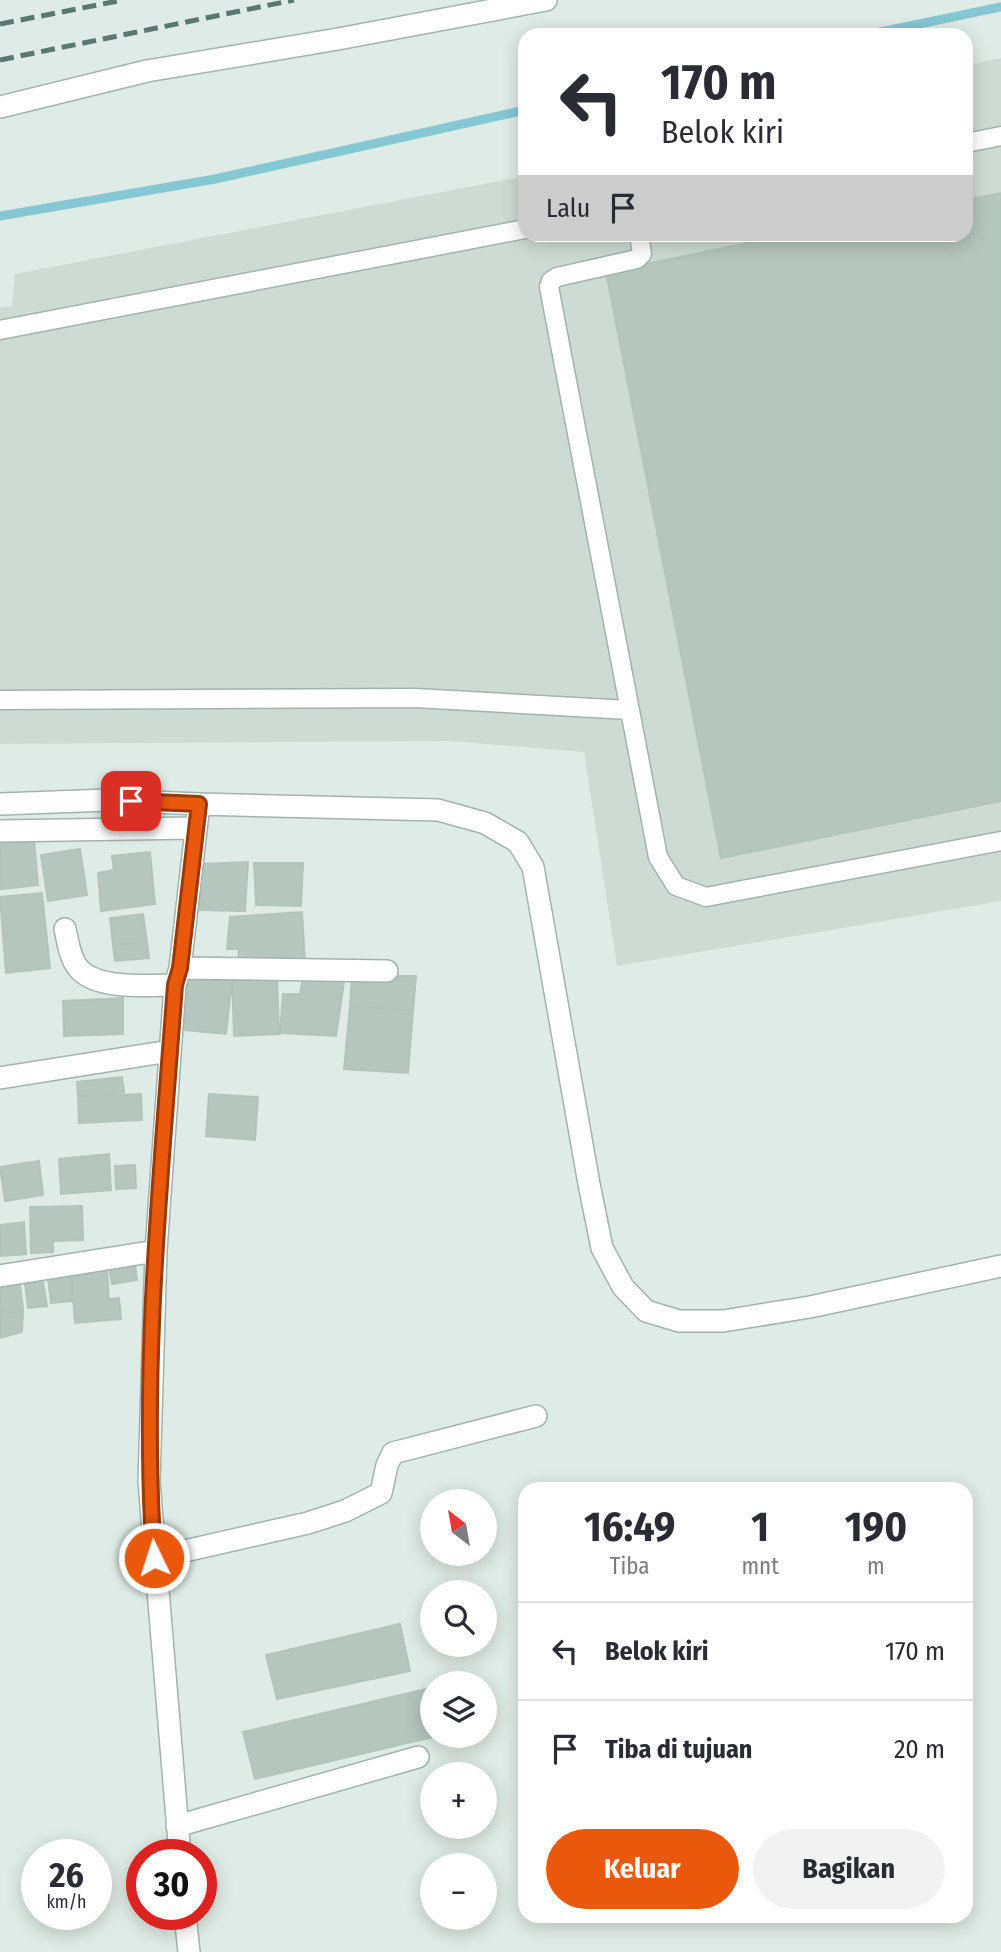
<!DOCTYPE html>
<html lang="id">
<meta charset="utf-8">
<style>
:root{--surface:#fff;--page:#f2f2f3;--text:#2b2b33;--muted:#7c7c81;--line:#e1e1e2;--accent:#ea580c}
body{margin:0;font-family:"Fira Sans Condensed",sans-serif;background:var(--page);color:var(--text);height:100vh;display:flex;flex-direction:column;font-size:26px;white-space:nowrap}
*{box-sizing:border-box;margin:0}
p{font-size:23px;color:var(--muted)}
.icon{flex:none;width:38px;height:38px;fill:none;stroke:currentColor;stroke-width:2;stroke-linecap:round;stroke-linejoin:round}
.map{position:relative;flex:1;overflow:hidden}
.details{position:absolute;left:518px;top:1482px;width:455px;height:441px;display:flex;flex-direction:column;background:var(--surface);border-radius:21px;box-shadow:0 4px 18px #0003}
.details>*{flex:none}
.hud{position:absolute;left:518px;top:28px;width:455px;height:214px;border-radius:21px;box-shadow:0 4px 18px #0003;background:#fff;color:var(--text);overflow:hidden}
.needle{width:46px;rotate:329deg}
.fabs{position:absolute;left:420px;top:1489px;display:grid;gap:14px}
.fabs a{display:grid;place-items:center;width:77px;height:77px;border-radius:50%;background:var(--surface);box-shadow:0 4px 18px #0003;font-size:35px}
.speed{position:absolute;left:21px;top:1839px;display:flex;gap:14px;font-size:35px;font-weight:700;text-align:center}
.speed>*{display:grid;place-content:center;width:91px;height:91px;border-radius:50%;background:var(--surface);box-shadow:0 4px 18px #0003;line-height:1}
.speed small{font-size:18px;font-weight:400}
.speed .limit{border:10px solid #d22;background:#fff;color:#111}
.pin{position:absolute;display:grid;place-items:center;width:60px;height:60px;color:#fff;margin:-30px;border-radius:14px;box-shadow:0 4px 10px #0006}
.me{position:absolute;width:77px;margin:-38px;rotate:356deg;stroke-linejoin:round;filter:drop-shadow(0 0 5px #0008)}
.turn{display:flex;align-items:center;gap:24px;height:147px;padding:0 28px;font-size:32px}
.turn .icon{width:91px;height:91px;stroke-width:2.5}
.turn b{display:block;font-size:49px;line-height:60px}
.then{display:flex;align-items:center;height:66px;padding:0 28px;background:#0003;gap:14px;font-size:26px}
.eta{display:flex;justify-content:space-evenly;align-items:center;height:119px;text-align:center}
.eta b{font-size:42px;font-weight:700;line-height:49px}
.action{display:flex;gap:14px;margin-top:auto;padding:14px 28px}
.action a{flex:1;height:80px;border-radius:42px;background:var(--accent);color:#fff;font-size:28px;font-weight:700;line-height:80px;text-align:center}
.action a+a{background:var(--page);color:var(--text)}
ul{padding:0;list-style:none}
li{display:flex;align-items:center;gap:21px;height:98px;padding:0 28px;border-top:2px solid var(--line)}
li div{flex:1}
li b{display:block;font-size:26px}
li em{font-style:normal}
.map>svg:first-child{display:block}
</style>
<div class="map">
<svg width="1001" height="1952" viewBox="0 0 1001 1952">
<rect width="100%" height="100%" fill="#dfebe6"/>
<path fill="#cedbd5" d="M 1001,58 L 1001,901 L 617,966 L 584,752 L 448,741 L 0,744 L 0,308 L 12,306 L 15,274 L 525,176 L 525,234 L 966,234 L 966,65 Z"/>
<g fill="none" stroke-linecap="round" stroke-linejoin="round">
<path stroke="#85c7d3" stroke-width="9" d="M 866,35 L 1001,7
M 0,216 L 215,179 L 525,110"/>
</g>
<path fill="#b5c6bf" stroke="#b2c5bd" stroke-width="2" d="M 1001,193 L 1001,801 L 721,858 L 606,272 L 792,234 L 966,234 L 966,200 Z
M 34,839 L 38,885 L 3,889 L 0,843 Z
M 80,849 L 87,895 L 48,901 L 41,855 Z
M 150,852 L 155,904 L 101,911 L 98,873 L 114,870 L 112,856 Z
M 0,853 L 3,889 L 0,889 Z
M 248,862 L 245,911 L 199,910 L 201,864 Z
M 254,863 L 303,863 L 301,906 L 256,905 Z
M 42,893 L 50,968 L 6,973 L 0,897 Z
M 302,912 L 305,962 L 238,962 L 239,949 L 227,949 L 230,917 Z
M 143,914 L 147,942 L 113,945 L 110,918 Z
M 147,942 L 149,958 L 115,961 L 113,945 Z
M 180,975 L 232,980 L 226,1034 L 174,1029 Z
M 352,976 L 416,976 L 413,1011 L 350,1006 Z
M 277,977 L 279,1034 L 234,1036 L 232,978 Z
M 303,978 L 344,982 L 336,1036 L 280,1033 L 283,994 L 300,994 Z
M 123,998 L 123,1034 L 64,1036 L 63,1001 Z
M 350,1006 L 413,1011 L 408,1073 L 344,1069 Z
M 122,1077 L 124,1092 L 78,1096 L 77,1082 Z
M 141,1094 L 142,1120 L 79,1123 L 78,1096 Z
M 209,1094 L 258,1097 L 255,1140 L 206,1136 Z
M 109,1154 L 111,1190 L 61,1194 L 59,1159 Z
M 39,1161 L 43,1195 L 5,1201 L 0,1167 Z
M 135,1165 L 136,1188 L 116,1189 L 115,1166 Z
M 82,1206 L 83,1240 L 53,1241 L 53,1252 L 31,1253 L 30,1207 Z
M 24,1222 L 26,1254 L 0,1256 L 0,1225 Z
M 135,1264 L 137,1280 L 112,1284 L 109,1267 Z
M 107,1269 L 109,1299 L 119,1298 L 121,1319 L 75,1323 L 71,1272 Z
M 70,1276 L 72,1301 L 51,1303 L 48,1279 Z
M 43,1282 L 47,1306 L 28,1308 L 25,1284 Z
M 20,1285 L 23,1309 L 0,1313 L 0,1288 Z
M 23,1311 L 22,1332 L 0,1338 L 0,1314 Z
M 400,1624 L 410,1671 L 277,1699 L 266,1655 Z
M 426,1689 L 432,1716 L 432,1736 L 437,1736 L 255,1779 L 243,1732 Z"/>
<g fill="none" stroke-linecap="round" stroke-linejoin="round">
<defs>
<path id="service" d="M 966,143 L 1001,136
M 639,234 L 642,254 L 637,259 L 557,277 L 551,281 L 549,287 L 658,857 L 676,886 L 706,897 L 1001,841
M 0,330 L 525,229
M 0,700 L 415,698 L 629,710"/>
<path id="minor" d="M 0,107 L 147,71 L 338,39 L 546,0
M 0,804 L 108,800 L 199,804
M 0,831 L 195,828
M 65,929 C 68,942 70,960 80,970 C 100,990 148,985 175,985
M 180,968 L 387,971
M 0,1078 L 170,1051
M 0,1276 L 156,1251
M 154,1558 L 308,1523 L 345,1511 L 381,1493 L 387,1465 L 393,1453 L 536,1416
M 177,1826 L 418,1757
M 180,1855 L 149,1482 L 156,1251 L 175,985 L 180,968 L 199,804 L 438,810 L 485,823 L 518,842 L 533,867 L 589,1184 L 602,1248 L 623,1287 L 646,1311 L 679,1321 L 723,1321 L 810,1307 L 1001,1266
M 185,1914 L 189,1952"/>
</defs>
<use href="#service" stroke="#a2b3ad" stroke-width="21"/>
<use href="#minor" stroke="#a2b3ad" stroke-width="24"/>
<use href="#service" stroke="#fff" stroke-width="18"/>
<use href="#minor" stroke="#fff" stroke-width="21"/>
<path stroke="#5a7870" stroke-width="5" stroke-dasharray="14 7" stroke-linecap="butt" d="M 0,24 L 123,0
M 0,60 L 294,0"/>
</g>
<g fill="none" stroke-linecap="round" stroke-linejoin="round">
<defs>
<path id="route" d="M 131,801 L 199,804 L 180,968 L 175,985 C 161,1176 141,1367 154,1558"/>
</defs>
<use href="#route" stroke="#983908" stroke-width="18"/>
<use href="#route" stroke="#ea580c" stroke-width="12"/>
</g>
</svg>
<div class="fabs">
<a><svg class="needle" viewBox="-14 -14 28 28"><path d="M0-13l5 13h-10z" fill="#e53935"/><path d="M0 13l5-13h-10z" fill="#7c7c81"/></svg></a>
<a><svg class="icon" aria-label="search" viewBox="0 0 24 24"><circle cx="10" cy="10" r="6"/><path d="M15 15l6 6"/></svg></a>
<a><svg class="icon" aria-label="layers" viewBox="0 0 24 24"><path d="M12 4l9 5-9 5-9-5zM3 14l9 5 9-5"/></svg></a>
<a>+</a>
<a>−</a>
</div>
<div class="speed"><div>26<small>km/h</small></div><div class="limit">30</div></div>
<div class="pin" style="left:131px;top:801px;background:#d93025"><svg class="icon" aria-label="arrive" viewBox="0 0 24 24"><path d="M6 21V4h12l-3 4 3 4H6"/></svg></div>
<svg class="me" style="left:154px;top:1558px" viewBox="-20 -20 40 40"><circle r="17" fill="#ea580c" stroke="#fff" stroke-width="3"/><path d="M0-11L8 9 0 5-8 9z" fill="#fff"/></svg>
<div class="hud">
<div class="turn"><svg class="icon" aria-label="left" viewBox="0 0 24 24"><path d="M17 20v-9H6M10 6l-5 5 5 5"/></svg><div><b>170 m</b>Belok kiri</div></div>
<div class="then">Lalu<svg class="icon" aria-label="arrive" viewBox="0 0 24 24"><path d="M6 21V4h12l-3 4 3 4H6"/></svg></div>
</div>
<section class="details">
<div class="eta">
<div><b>16:49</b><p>Tiba</p></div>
<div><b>1</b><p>mnt</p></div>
<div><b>190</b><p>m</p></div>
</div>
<ul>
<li><svg class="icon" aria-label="left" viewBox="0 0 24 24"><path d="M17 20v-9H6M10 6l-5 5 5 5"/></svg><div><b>Belok kiri</b></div><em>170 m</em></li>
<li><svg class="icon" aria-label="arrive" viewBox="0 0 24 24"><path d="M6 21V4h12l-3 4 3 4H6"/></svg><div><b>Tiba di tujuan</b></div><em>20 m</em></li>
</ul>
<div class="action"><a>Keluar</a><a>Bagikan</a></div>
</section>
</div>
